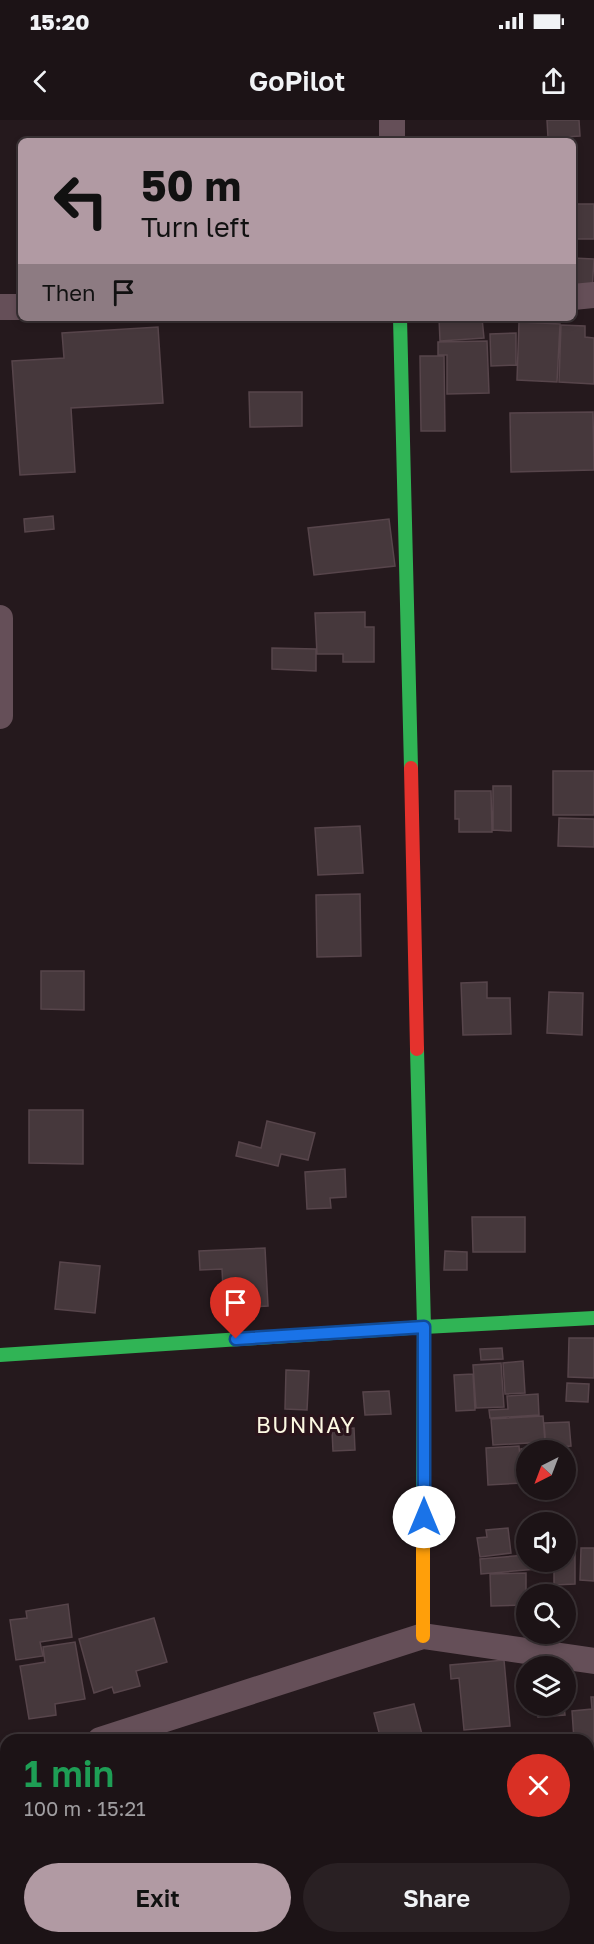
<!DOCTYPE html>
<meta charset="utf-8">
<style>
:root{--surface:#1c1316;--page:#292023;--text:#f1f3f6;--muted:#a09ea1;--line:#3a3235;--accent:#b19aa3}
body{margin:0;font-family:"Golos Text",sans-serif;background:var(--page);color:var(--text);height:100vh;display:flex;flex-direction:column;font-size:22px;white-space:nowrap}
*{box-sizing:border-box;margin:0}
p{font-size:20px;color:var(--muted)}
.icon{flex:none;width:33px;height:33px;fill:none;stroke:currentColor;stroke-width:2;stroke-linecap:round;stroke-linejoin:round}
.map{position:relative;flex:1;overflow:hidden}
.side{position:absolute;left:0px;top:1614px;width:594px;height:210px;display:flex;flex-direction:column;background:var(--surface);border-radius:18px 18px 0 0;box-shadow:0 3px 9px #0003,0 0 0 2px var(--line)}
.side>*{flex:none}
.top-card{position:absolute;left:18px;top:18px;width:558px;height:183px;border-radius:9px;box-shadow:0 3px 9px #0003,0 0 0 2px var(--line);background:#b19aa3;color:#111;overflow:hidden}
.needle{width:39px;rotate:222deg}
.tools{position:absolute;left:516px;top:1320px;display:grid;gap:12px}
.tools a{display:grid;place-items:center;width:60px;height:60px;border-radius:50%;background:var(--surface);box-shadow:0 3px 9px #0003,0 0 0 2px var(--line);font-size:30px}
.pin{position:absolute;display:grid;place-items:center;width:51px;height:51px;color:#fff;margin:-62px -26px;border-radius:50% 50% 50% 0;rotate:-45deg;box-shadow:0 0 6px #0007}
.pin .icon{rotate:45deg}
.me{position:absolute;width:66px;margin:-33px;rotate:0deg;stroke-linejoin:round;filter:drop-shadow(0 0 4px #0008)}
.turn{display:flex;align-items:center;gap:21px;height:126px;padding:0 24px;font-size:27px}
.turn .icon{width:78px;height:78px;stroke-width:2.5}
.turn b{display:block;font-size:42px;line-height:51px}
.then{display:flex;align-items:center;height:57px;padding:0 24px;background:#0003;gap:12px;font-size:22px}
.round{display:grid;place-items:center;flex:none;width:63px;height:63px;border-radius:32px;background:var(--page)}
.head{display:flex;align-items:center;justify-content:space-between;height:102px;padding:0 24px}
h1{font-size:36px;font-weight:600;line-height:45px;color:#1e9e55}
.primary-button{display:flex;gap:12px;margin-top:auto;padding:12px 24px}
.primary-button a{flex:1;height:69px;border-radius:36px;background:var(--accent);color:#111;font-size:24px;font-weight:600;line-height:69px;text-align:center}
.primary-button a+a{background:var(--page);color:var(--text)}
.status{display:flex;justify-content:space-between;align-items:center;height:42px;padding:0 30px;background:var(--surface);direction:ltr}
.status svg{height:16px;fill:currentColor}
header{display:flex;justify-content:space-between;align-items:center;height:78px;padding:0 24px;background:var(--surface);font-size:27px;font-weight:600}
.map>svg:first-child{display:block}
</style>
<div class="status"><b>15:20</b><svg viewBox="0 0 49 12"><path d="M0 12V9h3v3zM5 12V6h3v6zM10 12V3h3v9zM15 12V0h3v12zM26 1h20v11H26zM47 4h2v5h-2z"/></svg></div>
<header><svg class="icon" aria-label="back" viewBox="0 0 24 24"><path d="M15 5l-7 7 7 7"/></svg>GoPilot<svg class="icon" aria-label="share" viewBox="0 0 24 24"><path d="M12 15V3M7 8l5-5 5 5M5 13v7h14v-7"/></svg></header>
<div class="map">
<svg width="594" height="1824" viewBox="0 0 594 1824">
<rect width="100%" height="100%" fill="#25191d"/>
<path fill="#46383c" stroke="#57454b" stroke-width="1.5" d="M 547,0 L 579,0 L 580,16 L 548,18 Z
M 573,84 L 594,84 L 594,119 L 573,119 Z
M 573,138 L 594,139 L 592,172 L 573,171 Z
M 439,198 L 482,198 L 484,218 L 440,221 Z
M 519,202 L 560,204 L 557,262 L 517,260 Z
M 561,205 L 585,206 L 585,217 L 594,218 L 594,264 L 559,262 Z
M 158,207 L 163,283 L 71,288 L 75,352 L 20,355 L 12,241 L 64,238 L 62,213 Z
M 516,213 L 516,245 L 491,246 L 490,214 Z
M 487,221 L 489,273 L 447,274 L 447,235 L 438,235 L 438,222 Z
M 420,236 L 444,236 L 445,311 L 421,311 Z
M 249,272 L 302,272 L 302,306 L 250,307 Z
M 593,292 L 594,350 L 511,352 L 510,293 Z
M 53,396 L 54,409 L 25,412 L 24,399 Z
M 389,399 L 395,446 L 314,455 L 308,408 Z
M 365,492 L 365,507 L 374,507 L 374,542 L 343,542 L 343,534 L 317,534 L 315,493 Z
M 272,528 L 316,529 L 316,551 L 272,549 Z
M 553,651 L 594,651 L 594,695 L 553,695 Z
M 493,666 L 511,666 L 511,711 L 493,710 Z
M 455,671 L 491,671 L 492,712 L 459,712 L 459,699 L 455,699 Z
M 559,698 L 594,699 L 594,727 L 558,726 Z
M 360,706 L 363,753 L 318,755 L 315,708 Z
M 360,774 L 361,836 L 317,837 L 316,775 Z
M 41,851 L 84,851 L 84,890 L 41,889 Z
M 487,862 L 487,878 L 510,878 L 511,914 L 463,915 L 461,863 Z
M 549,872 L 583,873 L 582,915 L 547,913 Z
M 29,990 L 83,990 L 83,1044 L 29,1043 Z
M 267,1001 L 315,1013 L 308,1040 L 281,1034 L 278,1046 L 236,1036 L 239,1022 L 261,1028 Z
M 345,1049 L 346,1077 L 330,1078 L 331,1088 L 307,1089 L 305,1052 Z
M 472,1097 L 525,1097 L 525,1132 L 473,1132 Z
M 265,1128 L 268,1186 L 224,1188 L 222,1149 L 200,1150 L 199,1131 Z
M 445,1131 L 467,1132 L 467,1150 L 444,1150 Z
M 60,1142 L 100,1146 L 95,1193 L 55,1189 Z
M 569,1218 L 594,1218 L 594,1258 L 568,1257 Z
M 502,1228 L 503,1239 L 481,1240 L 480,1229 Z
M 523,1241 L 525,1273 L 505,1274 L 503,1243 Z
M 501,1243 L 504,1287 L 476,1288 L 473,1245 Z
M 286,1250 L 309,1251 L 307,1290 L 285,1289 Z
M 473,1254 L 475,1290 L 456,1291 L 454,1255 Z
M 567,1263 L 589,1264 L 588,1282 L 566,1281 Z
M 389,1271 L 391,1294 L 365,1295 L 363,1272 Z
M 538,1274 L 539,1295 L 490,1298 L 489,1290 L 508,1289 L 507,1276 Z
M 543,1296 L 545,1322 L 493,1325 L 491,1299 Z
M 569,1302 L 571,1326 L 546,1328 L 544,1303 Z
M 354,1308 L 355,1330 L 333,1331 L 332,1310 Z
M 519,1326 L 522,1363 L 488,1365 L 486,1328 Z
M 540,1328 L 540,1330 L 526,1330 L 526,1365 L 524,1365 L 521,1329 Z
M 508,1408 L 511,1433 L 480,1437 L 477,1418 L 487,1417 L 486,1410 Z
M 581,1428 L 594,1428 L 594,1461 L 580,1460 Z
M 566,1430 L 575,1430 L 575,1464 L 554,1465 L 554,1442 L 566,1442 Z
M 526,1435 L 526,1442 L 536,1442 L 537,1449 L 481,1454 L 480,1439 Z
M 526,1453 L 526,1485 L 491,1486 L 490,1454 Z
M 68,1484 L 72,1517 L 40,1522 L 43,1536 L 16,1540 L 10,1500 L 27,1498 L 26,1491 Z
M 154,1498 L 167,1542 L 136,1551 L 140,1566 L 114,1573 L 112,1567 L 94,1573 L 79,1519 Z
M 75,1522 L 85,1579 L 55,1584 L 56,1595 L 29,1599 L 20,1546 L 45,1542 L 43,1527 Z
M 504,1540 L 510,1606 L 464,1610 L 459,1558 L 451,1559 L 450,1545 Z
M 591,1577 L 594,1577 L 594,1632 L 588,1633 L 588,1620 L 574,1620 L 572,1591 L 592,1589 Z
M 414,1584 L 423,1618 L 381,1620 L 374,1593 Z
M 537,1586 L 564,1586 L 565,1595 L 538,1597 Z
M 322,1613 L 323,1620 L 303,1620 L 303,1618 Z
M 66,1818 L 90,1818 L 91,1824 L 67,1824 Z"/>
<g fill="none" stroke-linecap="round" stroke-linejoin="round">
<path stroke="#654f58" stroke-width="26" d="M 392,0 L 392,21
M 573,177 L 594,175
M 0,187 L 21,187
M 0,498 L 0,596
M 100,1620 L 423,1516 L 594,1541
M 0,1652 L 6,1650"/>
<path stroke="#30b455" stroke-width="14" d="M 400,198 L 411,648
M 417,929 L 424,1207 L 423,1371
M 0,1235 L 424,1207 L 594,1198"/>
<path stroke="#ff9f0a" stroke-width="14" d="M 423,1516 L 423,1371"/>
<path stroke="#e5322d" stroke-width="14" d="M 411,648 L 417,929"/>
</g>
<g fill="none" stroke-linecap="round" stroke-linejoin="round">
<defs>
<path id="route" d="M 236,1219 L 424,1207 L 424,1397"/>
</defs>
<use href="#route" stroke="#114b97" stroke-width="15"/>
<use href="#route" stroke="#1a73e8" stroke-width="10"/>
</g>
<g text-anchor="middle" stroke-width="6" stroke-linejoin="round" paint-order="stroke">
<g font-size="22" letter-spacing="1.5" fill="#fcf9e2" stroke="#2a141b">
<text x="306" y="1313">BUNNAY</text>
</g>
</g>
</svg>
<div class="tools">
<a><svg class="needle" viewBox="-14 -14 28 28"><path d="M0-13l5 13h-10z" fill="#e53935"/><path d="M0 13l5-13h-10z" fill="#a09ea1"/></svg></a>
<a><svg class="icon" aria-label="sound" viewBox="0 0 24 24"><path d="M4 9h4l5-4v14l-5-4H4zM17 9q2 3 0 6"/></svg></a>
<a><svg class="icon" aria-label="search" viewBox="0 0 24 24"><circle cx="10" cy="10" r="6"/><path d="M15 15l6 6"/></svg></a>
<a><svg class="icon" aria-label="layers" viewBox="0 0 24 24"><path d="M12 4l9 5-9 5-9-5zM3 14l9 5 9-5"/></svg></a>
</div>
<div class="pin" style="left:236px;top:1219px;background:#d93025"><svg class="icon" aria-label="arrive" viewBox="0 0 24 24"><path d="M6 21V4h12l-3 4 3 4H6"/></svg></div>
<svg class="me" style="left:424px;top:1397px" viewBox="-20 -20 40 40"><circle r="19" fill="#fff"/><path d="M0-13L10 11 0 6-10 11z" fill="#1a73e8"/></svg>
<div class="top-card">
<div class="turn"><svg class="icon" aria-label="left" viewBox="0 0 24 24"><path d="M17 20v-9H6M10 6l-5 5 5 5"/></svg><div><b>50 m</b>Turn left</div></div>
<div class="then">Then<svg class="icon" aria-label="arrive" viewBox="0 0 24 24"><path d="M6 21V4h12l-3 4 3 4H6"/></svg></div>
</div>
<section class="side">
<div class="head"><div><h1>1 min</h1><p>100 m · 15:21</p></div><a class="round" style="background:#d93025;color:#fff"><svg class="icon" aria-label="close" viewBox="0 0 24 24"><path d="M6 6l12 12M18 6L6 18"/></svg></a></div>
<div class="primary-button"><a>Exit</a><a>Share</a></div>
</section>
</div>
